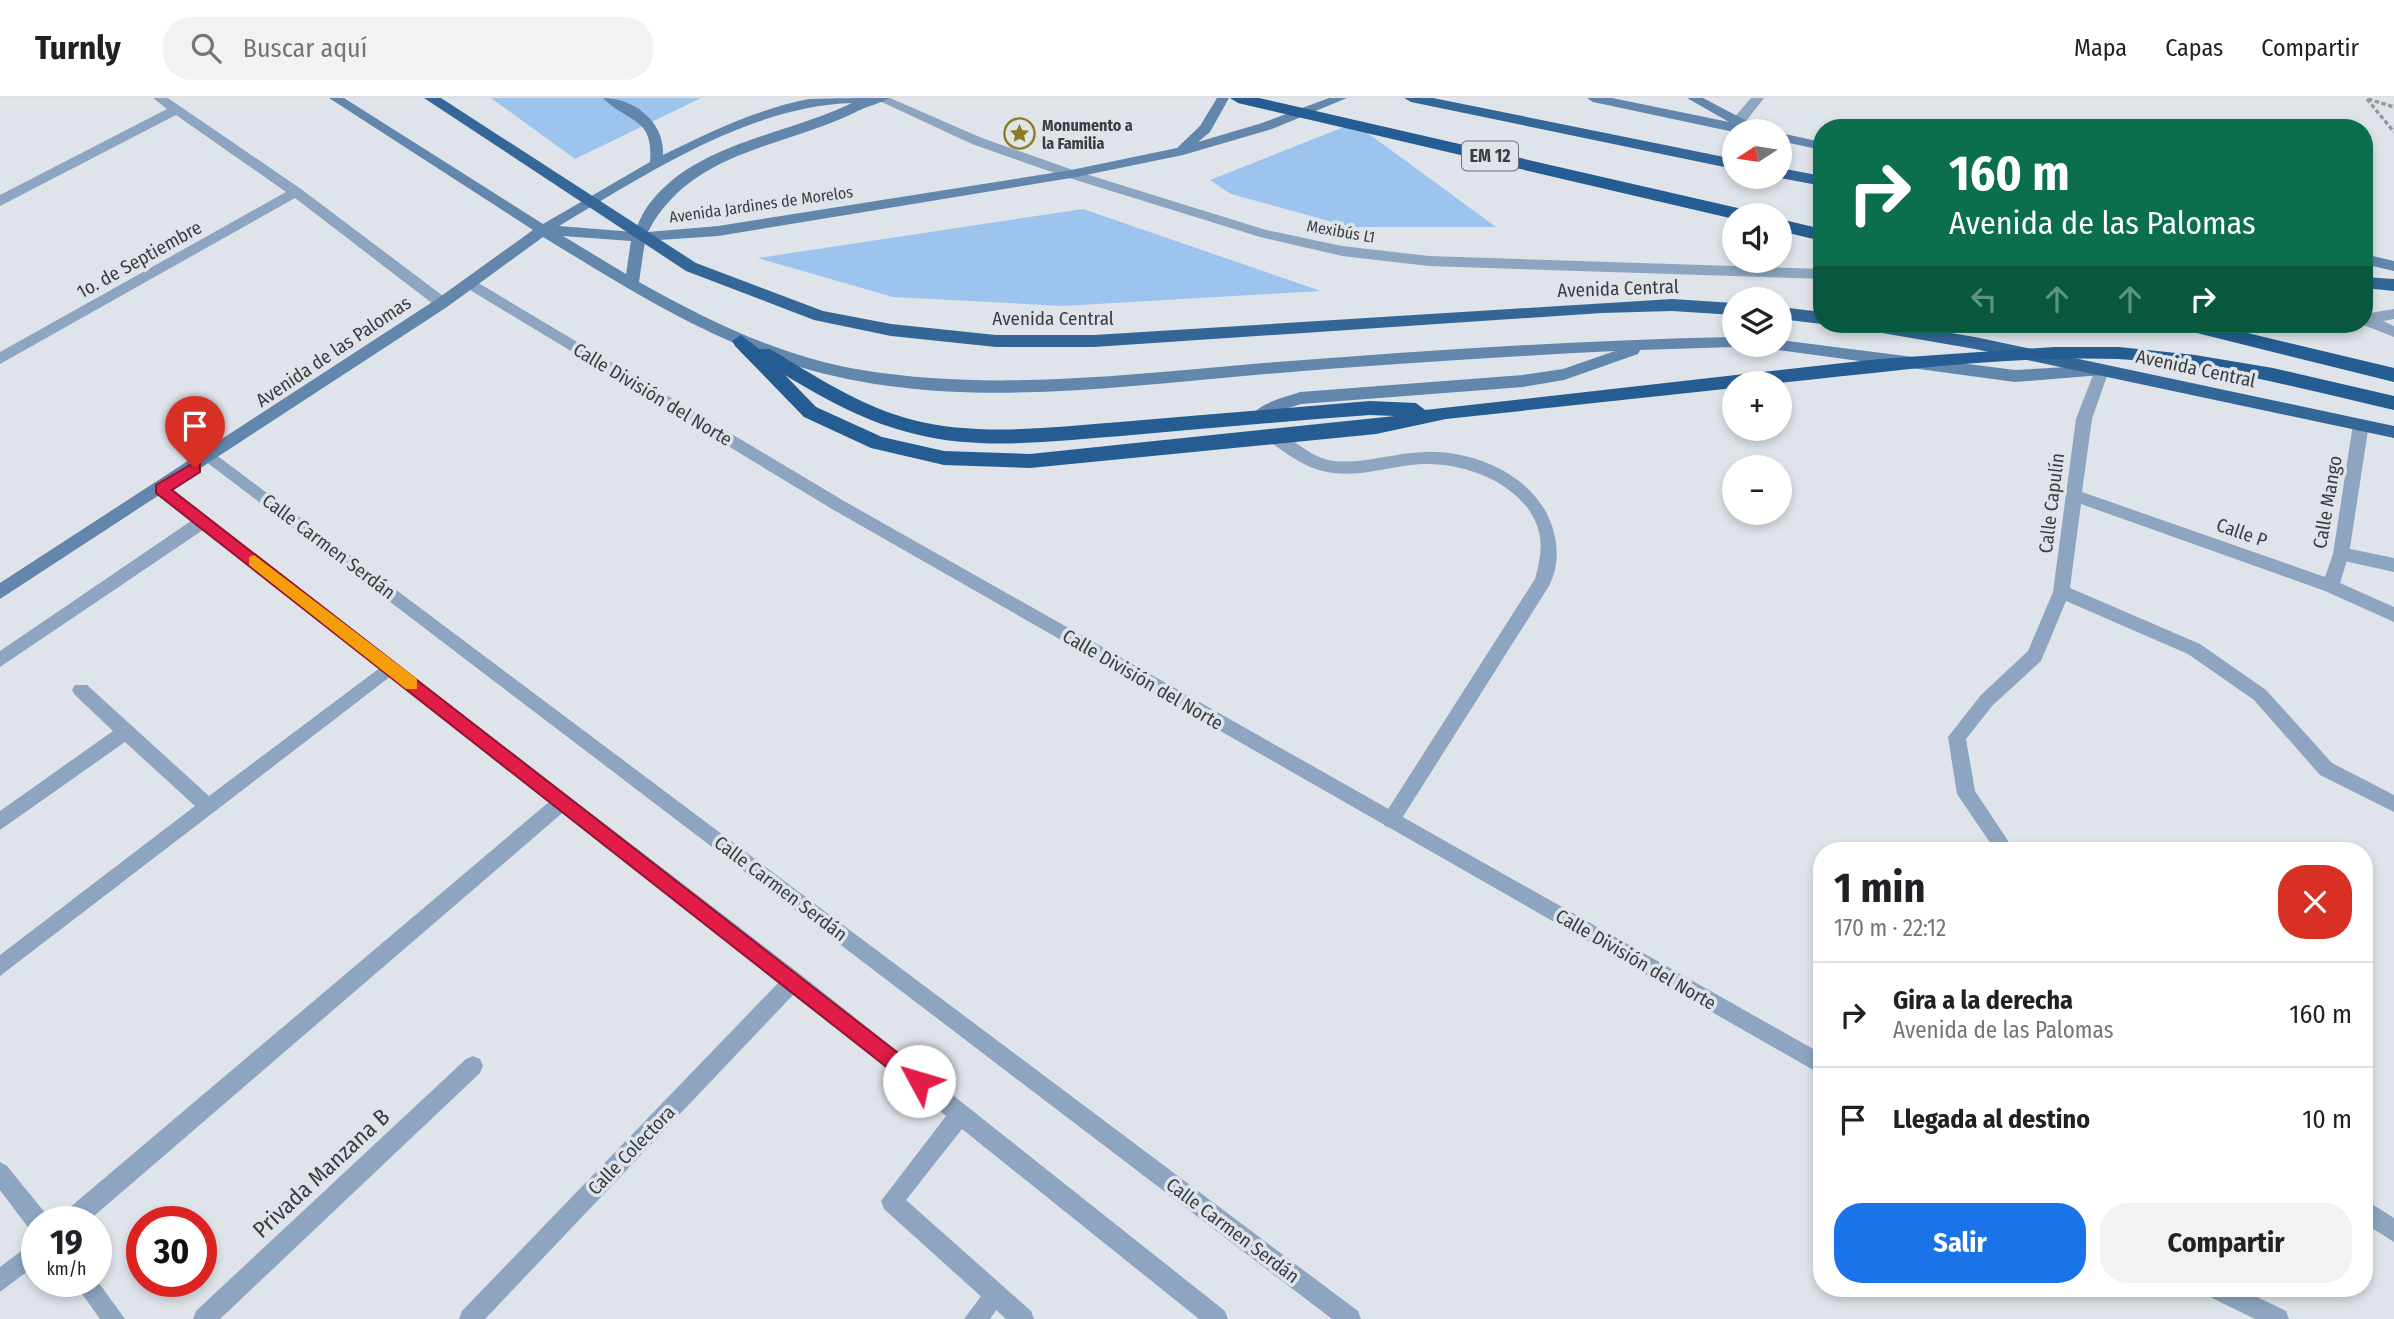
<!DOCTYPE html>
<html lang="es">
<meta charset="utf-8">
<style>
:root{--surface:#fff;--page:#f2f2f2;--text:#202124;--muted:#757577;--line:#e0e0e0;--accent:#1a73e8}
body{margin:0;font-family:"Fira Sans Condensed",sans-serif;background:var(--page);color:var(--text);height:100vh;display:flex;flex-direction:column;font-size:26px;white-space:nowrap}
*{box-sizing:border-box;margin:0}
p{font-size:23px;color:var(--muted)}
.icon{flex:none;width:38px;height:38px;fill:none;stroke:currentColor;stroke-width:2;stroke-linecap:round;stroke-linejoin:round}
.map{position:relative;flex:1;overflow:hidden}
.panel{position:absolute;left:1813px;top:744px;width:560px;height:455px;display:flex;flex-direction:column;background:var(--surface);border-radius:28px;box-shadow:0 4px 10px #0003}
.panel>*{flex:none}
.hud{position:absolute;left:1813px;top:21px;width:560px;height:214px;border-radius:28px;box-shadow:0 4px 10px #0003;background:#0b6e4f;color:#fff;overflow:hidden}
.needle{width:46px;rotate:258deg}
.fabs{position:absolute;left:1722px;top:21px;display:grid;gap:14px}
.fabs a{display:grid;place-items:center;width:70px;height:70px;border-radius:50%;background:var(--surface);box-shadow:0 4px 10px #0003;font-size:35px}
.speed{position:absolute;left:21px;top:1108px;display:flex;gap:14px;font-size:35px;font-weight:700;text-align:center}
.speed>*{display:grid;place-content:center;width:91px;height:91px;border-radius:50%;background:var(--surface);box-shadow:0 4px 10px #0003;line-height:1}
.speed small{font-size:18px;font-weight:400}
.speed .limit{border:10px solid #d22;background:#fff;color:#111}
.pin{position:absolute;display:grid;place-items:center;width:60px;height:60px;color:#fff;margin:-72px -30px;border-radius:50% 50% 50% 0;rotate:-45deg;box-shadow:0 0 7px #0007}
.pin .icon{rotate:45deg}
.me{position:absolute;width:77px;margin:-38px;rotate:309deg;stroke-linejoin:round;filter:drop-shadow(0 0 5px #0008)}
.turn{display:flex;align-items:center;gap:24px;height:147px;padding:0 21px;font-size:32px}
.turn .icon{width:91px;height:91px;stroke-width:2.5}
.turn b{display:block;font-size:49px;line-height:60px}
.lanes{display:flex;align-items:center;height:66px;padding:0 21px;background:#0003;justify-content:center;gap:35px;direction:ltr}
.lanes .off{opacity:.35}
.round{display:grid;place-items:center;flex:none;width:74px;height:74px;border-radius:28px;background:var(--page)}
.head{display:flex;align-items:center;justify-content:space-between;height:119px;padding:0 21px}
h1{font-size:42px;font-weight:700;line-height:52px}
.cta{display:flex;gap:14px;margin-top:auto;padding:14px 21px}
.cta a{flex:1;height:80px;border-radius:28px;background:var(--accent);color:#fff;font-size:28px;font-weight:700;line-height:80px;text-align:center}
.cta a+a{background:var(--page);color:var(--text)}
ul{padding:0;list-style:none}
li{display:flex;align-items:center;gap:21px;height:105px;padding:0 21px;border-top:2px solid var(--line)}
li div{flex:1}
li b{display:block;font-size:26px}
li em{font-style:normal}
header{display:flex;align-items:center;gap:42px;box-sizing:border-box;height:98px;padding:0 35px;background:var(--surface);border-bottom:2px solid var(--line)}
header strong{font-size:33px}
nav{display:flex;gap:38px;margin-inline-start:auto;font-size:24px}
.search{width:490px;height:63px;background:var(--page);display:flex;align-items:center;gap:18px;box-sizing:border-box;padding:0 24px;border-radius:28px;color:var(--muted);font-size:26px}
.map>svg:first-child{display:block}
</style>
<header>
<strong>Turnly</strong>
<div class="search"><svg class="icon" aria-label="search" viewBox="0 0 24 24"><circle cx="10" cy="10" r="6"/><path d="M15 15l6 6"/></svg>Buscar aquí</div>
<nav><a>Mapa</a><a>Capas</a><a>Compartir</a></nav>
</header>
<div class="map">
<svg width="2394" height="1221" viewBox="0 0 2394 1221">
<rect width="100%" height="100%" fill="#dee4ea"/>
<path fill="#9dc4ef" d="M 491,0 L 701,0 L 575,61 Z
M 1354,25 L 1496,129 L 1351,129 L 1231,96 L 1210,82 Z
M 1083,111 L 1321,193 L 1063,208 L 893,199 L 758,160 Z"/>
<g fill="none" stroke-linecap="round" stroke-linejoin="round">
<path stroke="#969a9f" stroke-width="3.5" stroke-dasharray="4.5 2.5" stroke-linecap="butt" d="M 2367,1 L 2394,34
M 2368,1 L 2394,9"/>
<path fill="#8da5c0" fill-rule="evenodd" d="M 873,0 L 890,0 L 982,40 L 1076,73 L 1266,132 L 1342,148 L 1429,158 L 1822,171 L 1822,181 L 1429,168 L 1342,158 L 1260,139 L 1066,79 L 972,46 Z
M 1751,0 L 1764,0 L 1743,27 L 1733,27 L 1733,21 Z
M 2394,211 L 2394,221 L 2383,223 L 2394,228 L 2394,239 L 2361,226 L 2364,226 L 2364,216 Z
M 1272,332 C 1294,339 1309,360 1334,363 C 1364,366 1394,355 1424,354 C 1469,352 1525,373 1547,416 C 1558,438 1561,465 1549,488 L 1397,728 L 1391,730 L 1385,728 L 1382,722 L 1385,716 L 1535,481 C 1539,466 1543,450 1539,434 C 1527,387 1466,364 1423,366 C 1393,367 1363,379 1333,375 C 1307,372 1287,356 1267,342 L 1264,338 L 1267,334 Z"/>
<path fill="#8da5c0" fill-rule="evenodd" d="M 2102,267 L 2109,272 L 2092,321 L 2084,327 L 2079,325 L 2076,321 L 2095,272 Z
M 2341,449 L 2394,460 L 2394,474 L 2335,461 L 2333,456 Z
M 389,563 L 395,565 L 398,570 L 395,575 L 0,878 L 0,857 L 195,708 L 125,644 L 0,732 L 0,713 L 113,633 L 75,597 L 72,592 L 75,587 L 87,587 L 209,698 Z
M 562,696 L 568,698 L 571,704 L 568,710 L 87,1124 L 59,1124 L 62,1116 L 556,698 Z
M 473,958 L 480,961 L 483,968 L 480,975 L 220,1221 L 193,1221 L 196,1213 L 466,961 Z
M 0,1064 L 7,1068 L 46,1116 L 49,1124 L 37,1124 L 37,1134 L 30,1132 L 0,1092 Z
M 37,1141 L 37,1166 L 0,1194 L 0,1169 Z
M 96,1181 L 125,1221 L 100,1221 L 73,1183 Z
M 996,1186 L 1004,1189 L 1007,1197 L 990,1221 L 964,1221 L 988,1189 Z"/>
<path fill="#8da5c0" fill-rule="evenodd" d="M 153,0 L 168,0 L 301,91 L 447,201 L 447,209 L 437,209 L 295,100 L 0,266 L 0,254 L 286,94 L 176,17 L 0,108 L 0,97 L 167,11 Z
M 470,180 L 844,403 L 1822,956 L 1822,977 L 832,411 L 465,189 L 463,185 Z
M 2084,315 L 2092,321 L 2082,394 L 2325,479 L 2333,456 L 2353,326 L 2356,322 L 2366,322 L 2369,326 L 2349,456 L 2340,485 L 2394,509 L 2394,524 L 2325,493 L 2081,406 L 2070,490 L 2200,546 L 2266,592 L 2332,665 L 2394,697 L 2394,714 L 2320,677 L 2254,602 L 2188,556 L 2066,503 L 2041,563 L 1993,607 L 1966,641 L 1975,693 L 2014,752 L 1995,752 L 1957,696 L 1948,639 L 1981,597 L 2028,553 L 2053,494 L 2076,321 Z
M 211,353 L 1358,1213 L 1361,1221 L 1332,1221 L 205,363 L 203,359 Z
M 162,385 L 800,876 L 1225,1213 L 1228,1221 L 1199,1221 L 962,1031 L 906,1102 L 1031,1213 L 1034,1221 L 1006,1221 L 884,1111 L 881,1103 L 946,1018 L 794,896 L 485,1221 L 459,1221 L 462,1213 L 779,884 L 203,432 L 0,569 L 0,553 L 191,423 L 156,395 L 154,391 L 156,387 Z
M 2364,1101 L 2394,1120 L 2394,1144 L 2364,1125 Z
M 2205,1190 L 2239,1190 L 2286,1213 L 2289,1221 L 2255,1221 L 2208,1198 Z"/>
<path fill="#6386ad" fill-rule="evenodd" d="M 329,0 L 344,0 L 543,126 L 650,64 C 654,18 627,25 603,0 C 634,0 665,24 663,57 C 710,34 757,11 809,1 C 834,0 864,0 889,0 C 885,4 864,9 856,14 C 782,50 690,53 648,134 L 718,128 L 1071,72 L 1177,50 L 1200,28 L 1217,0 L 1229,0 L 1210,34 L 1198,44 L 1262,25 L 1329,0 L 1347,0 L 1272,31 L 1183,57 L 1071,80 L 718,138 L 645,143 L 639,184 C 709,223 781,259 862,272 C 996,294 1130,276 1264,265 C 1421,253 1577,242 1734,239 L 1734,247 L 1740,247 L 1734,249 L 1640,252 L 1638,256 L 1564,282 L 1523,289 L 1301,306 L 1276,314 L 1258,325 L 1250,319 C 1261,304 1283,300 1300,294 L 1523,277 L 1563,271 L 1615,253 C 1494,259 1374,267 1254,277 C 1105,290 946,313 800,269 C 708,242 625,189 543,139 L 447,209 L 0,501 L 0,485 L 437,201 L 533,132 ZM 852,5 C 787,37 697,44 650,105 C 643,113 639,125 634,134 L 559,128 C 646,76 749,8 852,5 ZM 563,138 L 631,143 L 626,176 Z
M 1587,0 L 1612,0 L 1729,24 L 1687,0 L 1703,0 L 1745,22 L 1745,28 L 1757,33 L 1734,34 L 1593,4 Z
M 1780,35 L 1822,44 L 1822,52 L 1780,43 Z
M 2364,156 L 2394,163 L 2394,173 L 2364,166 Z
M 1780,242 L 2015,272 L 2102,267 L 2109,272 L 2102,277 L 2015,284 L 1771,251 L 1769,247 L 1780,247 Z"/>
<path fill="#346698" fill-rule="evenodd" d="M 424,0 L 441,0 L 696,165 L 823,213 L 891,226 L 996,237 L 1094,237 L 1672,201 L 1734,205 L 1734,217 L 1672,213 L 1602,215 L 1094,249 L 996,249 L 891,238 L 814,222 L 686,173 Z
M 1404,0 L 1433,0 L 1734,61 L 1734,71 L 1411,4 Z
M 1780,70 L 1822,78 L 1822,88 L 1776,79 L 1780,79 Z
M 2364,179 L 2394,181 L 2394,193 L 2364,190 Z
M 1780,209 L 1822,214 L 1822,226 L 1780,221 Z
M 1857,226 L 1897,226 L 1975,239 L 2394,328 L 2394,340 L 1975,251 L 1865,232 Z"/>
<path fill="#255c92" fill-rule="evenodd" d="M 1230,0 L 1259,0 L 1742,111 L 1750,117 L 1734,117 L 1734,121 L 1238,5 Z
M 1780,121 L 1822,131 L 1822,143 L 1780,133 Z
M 2176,226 L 2210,226 L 2394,270 L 2394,284 L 2185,232 Z
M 741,237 L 759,251 L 770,251 C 815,278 862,309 913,322 C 980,339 1052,329 1120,324 C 1204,317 1287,310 1370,303 L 1416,305 L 1425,312 L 1879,261 L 2054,249 L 2119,249 L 2195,257 L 2273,270 L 2394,298 L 2394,312 C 2304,291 2211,266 2118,261 C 2008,257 1888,274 1779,285 L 1734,285 L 1734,290 L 1446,321 L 1376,336 L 1030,370 L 944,367 L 871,350 L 804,319 L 735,248 L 732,243 ZM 785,277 C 826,302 868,325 915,336 C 982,353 1053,343 1121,338 C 1204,331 1287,323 1370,317 L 1395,318 L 1030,356 L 944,353 L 882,339 L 816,309 Z"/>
</g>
<path fill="#e11d48" stroke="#92132f" stroke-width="2" d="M 195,364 L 200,366 L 200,374 L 172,392 L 925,976 L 928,983 L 925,989 L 919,992 L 912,989 L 156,395 L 156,387 Z"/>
<path fill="#f59e0b" d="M 254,457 L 417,581 L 417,591 L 406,591 L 249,467 L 249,459 Z"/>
<defs>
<symbol id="sight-ring" viewBox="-11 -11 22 22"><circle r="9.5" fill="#dee4ea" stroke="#8d7c22" stroke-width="1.5"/><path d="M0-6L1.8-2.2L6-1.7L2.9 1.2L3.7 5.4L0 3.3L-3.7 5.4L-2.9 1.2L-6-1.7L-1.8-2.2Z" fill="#8d7c22"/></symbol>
</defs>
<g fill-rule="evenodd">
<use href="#sight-ring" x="1002" y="18" width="35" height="35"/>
</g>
<g text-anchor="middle" stroke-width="7" stroke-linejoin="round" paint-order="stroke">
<g font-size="16" font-weight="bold" fill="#3b3d40" stroke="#dee4ea" text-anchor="start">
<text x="1042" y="33">Monumento a<tspan x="1042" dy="18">la Familia</tspan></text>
</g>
<g font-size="16" fill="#3b3d40" stroke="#dee4ea">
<text transform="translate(761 106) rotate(-8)" y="6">Avenida Jardines de Morelos</text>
<text transform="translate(1341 133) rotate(10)" y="6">Mexibús L1</text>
</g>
<rect fill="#dee4ea" stroke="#6c6f73" stroke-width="2" x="1462" y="43.5" width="56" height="29" rx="5"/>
<g font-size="18" font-weight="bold" fill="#3b3d40">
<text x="1490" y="64">EM 12</text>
</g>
<g font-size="19" fill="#3b3d40" stroke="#dee4ea">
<text transform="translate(139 161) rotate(-29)" y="7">1o. de Septiembre</text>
<text transform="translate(1618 190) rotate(-2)" y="7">Avenida Central</text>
<text x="1053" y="227">Avenida Central</text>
<text transform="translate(333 253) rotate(-34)" y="7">Avenida de las Palomas</text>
<text transform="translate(2196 270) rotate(12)" y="7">Avenida Central</text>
<text transform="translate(653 296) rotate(31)" y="7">Calle División del Norte</text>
<text transform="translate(2327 404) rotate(-80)" y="7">Calle Mango</text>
<text transform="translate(2051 405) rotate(-83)" y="7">Calle Capulín</text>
<text transform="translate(2242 434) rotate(19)" y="7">Calle P</text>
<text transform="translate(329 448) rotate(37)" y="7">Calle Carmen Serdán</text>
<text transform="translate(1143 581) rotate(30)" y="7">Calle División del Norte</text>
<text transform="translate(781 790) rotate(37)" y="7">Calle Carmen Serdán</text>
<text transform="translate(1636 861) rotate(30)" y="7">Calle División del Norte</text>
<text transform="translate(631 1052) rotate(-46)" y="7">Calle Colectora</text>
<text transform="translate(1233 1132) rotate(37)" y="7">Calle Carmen Serdán</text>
</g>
<g font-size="23" fill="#3b3d40" stroke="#dee4ea">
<text transform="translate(321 1075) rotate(-43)" y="8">Privada Manzana B</text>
</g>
</g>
</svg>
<div class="fabs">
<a><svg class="needle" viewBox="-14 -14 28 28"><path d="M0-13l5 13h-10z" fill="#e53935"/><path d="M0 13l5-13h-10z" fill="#757577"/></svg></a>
<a><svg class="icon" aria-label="sound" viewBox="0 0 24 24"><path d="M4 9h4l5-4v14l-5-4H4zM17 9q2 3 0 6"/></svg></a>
<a><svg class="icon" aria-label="layers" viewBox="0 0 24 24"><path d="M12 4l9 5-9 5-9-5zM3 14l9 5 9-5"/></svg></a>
<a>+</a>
<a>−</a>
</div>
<div class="speed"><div>19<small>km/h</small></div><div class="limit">30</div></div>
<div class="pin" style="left:195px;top:370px;background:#d93025"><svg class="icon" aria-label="arrive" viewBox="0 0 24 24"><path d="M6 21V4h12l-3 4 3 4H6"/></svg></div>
<svg class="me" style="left:919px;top:983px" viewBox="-20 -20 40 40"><circle r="19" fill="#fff"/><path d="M0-13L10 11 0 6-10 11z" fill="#e11d48"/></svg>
<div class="hud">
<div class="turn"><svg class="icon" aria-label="right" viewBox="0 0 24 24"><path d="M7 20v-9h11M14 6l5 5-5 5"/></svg><div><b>160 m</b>Avenida de las Palomas</div></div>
<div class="lanes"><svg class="icon off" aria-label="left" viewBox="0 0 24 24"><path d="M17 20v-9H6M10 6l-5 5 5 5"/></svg><svg class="icon off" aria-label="ahead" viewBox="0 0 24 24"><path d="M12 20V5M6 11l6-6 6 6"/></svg><svg class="icon off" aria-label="ahead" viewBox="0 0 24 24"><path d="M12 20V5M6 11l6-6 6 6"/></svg><svg class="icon" aria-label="right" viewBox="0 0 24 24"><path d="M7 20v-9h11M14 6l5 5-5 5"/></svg></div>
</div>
<section class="panel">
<div class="head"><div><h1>1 min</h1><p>170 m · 22:12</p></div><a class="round" style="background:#d93025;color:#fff"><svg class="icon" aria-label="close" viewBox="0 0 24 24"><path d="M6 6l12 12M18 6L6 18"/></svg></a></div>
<ul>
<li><svg class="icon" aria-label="right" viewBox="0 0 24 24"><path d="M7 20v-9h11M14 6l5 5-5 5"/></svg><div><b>Gira a la derecha</b><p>Avenida de las Palomas</p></div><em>160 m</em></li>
<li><svg class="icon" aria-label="arrive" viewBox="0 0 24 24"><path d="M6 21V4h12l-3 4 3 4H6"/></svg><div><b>Llegada al destino</b></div><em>10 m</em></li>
</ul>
<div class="cta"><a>Salir</a><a>Compartir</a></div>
</section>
</div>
